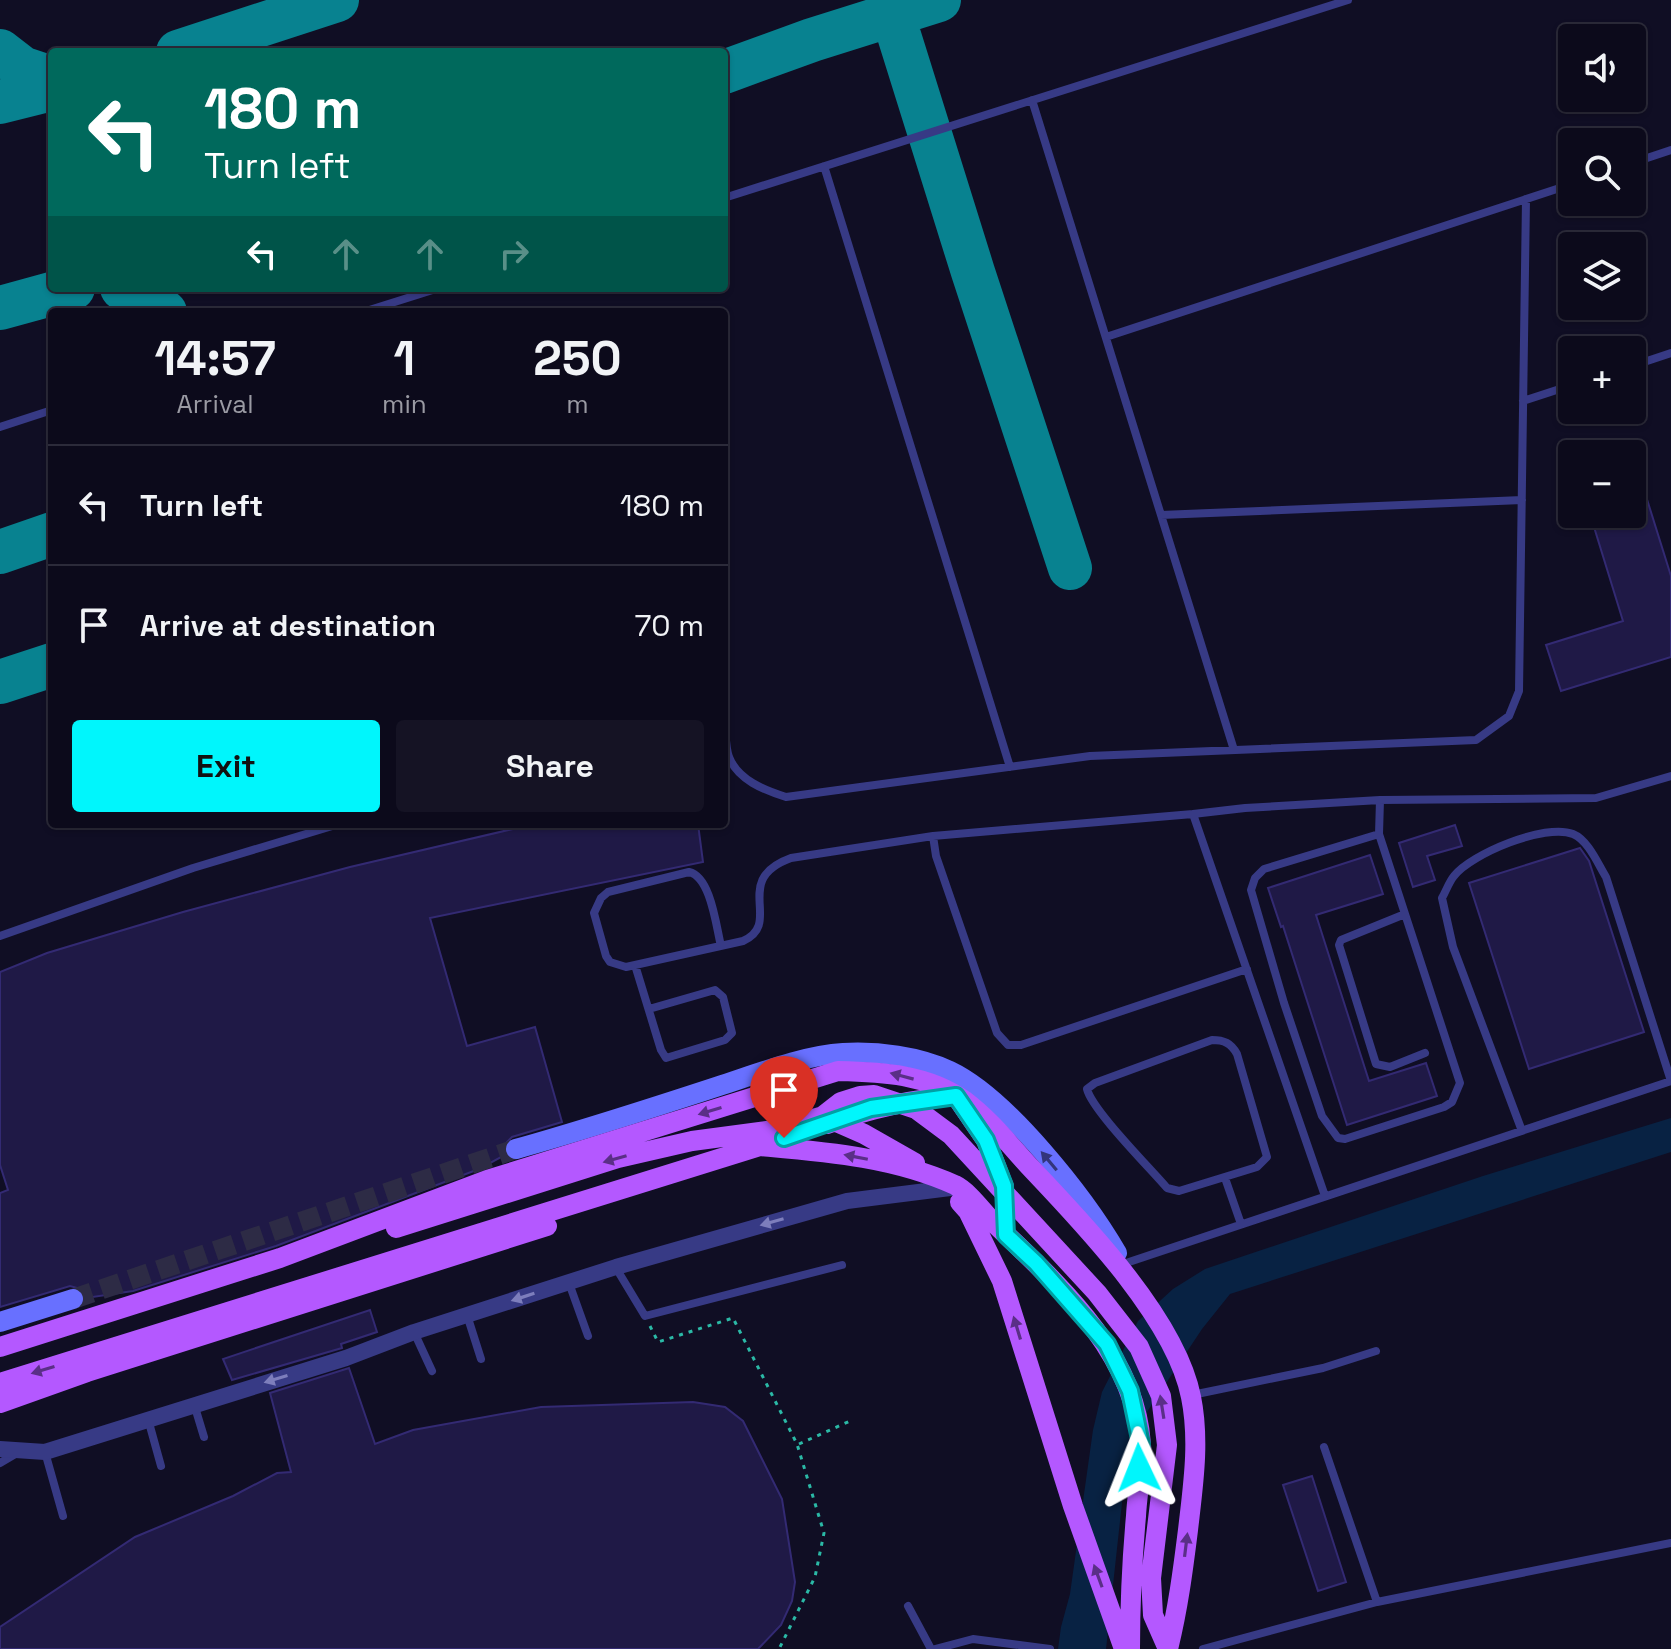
<!DOCTYPE html>
<meta charset="utf-8">
<style>
:root{--surface:#0c0a1b;--page:#151324;--text:#f1f3f6;--muted:#9a9aa3;--line:#2c2b3a;--accent:#00f6fc}
body{margin:0;font-family:"Space Grotesk",sans-serif;background:var(--page);color:var(--text);height:100vh;display:flex;flex-direction:column;font-size:30px;white-space:nowrap}
*{box-sizing:border-box;margin:0}
p{font-size:26px;color:var(--muted)}
.icon{flex:none;width:44px;height:44px;fill:none;stroke:currentColor;stroke-width:2;stroke-linecap:round;stroke-linejoin:round}
.map{position:relative;flex:1;overflow:hidden}
.side{position:absolute;left:48px;top:308px;width:680px;height:520px;display:flex;flex-direction:column;background:var(--surface);border-radius:8px;box-shadow:0 2px 6px #0004,0 0 0 2px var(--line)}
.side>*{flex:none}
.guide{position:absolute;left:48px;top:48px;width:680px;height:244px;border-radius:8px;box-shadow:0 2px 6px #0004,0 0 0 2px var(--line);background:#00695c;color:#fff;overflow:hidden}
.tools{position:absolute;left:1558px;top:24px;display:grid;gap:16px}
.tools a{display:grid;place-items:center;width:88px;height:88px;border-radius:8px;background:var(--surface);box-shadow:0 2px 6px #0004,0 0 0 2px var(--line);font-size:40px}
.pin{position:absolute;display:grid;place-items:center;width:68px;height:68px;color:#fff;margin:-82px -34px;border-radius:50% 50% 50% 0;rotate:-45deg;box-shadow:0 0 8px #0007}
.pin .icon{rotate:45deg}
.me{position:absolute;width:88px;margin:-44px;rotate:358deg;stroke-linejoin:round;filter:drop-shadow(0 0 6px #0008)}
.turn{display:flex;align-items:center;gap:28px;height:168px;padding:0 24px;font-size:36px}
.turn .icon{width:104px;height:104px;stroke-width:2.5}
.turn b{display:block;font-size:56px;line-height:68px}
.lanes{display:flex;align-items:center;height:76px;padding:0 24px;background:#0003;justify-content:center;gap:40px;direction:ltr}
.lanes .off{opacity:.35}
.eta{display:flex;justify-content:space-evenly;align-items:center;height:136px;text-align:center}
.eta b{font-size:48px;font-weight:700;line-height:56px}
.button{display:flex;gap:16px;margin-top:auto;padding:16px 24px}
.button a{flex:1;height:92px;border-radius:8px;background:var(--accent);color:#111;font-size:32px;font-weight:700;line-height:92px;text-align:center}
.button a+a{background:var(--page);color:var(--text)}
ul{padding:0;list-style:none}
li{display:flex;align-items:center;gap:24px;height:120px;padding:0 24px;border-top:2px solid var(--line)}
li div{flex:1}
li b{display:block;font-size:30px}
li em{font-style:normal}
.map>svg:first-child{display:block}
</style>
<div class="map">
<svg width="1671" height="1649" viewBox="0 0 1671 1649">
<rect width="100%" height="100%" fill="#100e24"/>
<path fill="#082243" d="M 1671,1118 L 1671,1152 L 1230,1294 L 1202,1329 L 1129,1439 L 1106,1649 L 1058,1649 L 1061,1627 L 1070,1594 L 1093,1430 L 1102,1392 L 1138,1321 L 1173,1289 L 1205,1269 L 1483,1176 Z"/>
<g fill="none" stroke-linecap="round" stroke-linejoin="round">
<path stroke="#088290" stroke-width="44" d="M 888,0 L 973,272 L 1070,568
M 0,51 L 22,68 L 52,78
M 178,52 L 337,0
M 724,72 L 812,40 L 939,0
M 0,102 L 52,89
M 122,288 L 149,299 L 165,312
M 0,308 L 73,288
M 0,552 L 52,534
M 0,682 L 52,665"/>
</g>
<path fill="#1f1946" stroke="#332a73" stroke-width="2" d="M 1632,461 L 1635,461 L 1671,576 L 1671,657 L 1561,691 L 1546,645 L 1623,621 L 1590,514 L 1632,514 Z
M 524,824 L 698,824 L 703,862 L 430,918 L 467,1046 L 535,1027 L 562,1122 L 512,1137 L 504,1145 L 505,1155 L 479,1169 L 276,1246 L 133,1291 L 86,1298 L 81,1289 L 70,1286 L 0,1307 L 0,1193 L 8,1190 L 0,1165 L 0,972 L 47,953 L 183,912 L 350,867 L 517,828 Z
M 1455,825 L 1462,846 L 1427,856 L 1435,880 L 1413,887 L 1399,843 Z
M 1580,848 L 1589,861 L 1644,1032 L 1529,1069 L 1469,883 Z
M 1370,855 L 1383,894 L 1316,915 L 1369,1081 L 1426,1063 L 1437,1096 L 1347,1125 L 1283,926 L 1281,927 L 1268,888 Z
M 370,1310 L 377,1332 L 341,1344 L 342,1348 L 232,1380 L 223,1359 Z
M 349,1368 L 375,1444 L 413,1430 L 541,1407 L 693,1402 L 725,1407 L 743,1421 L 782,1499 L 795,1582 L 792,1601 L 781,1625 L 758,1649 L 0,1649 L 0,1627 L 135,1537 L 233,1496 L 277,1473 L 291,1472 L 270,1393 Z
M 1312,1476 L 1346,1582 L 1318,1591 L 1283,1485 Z"/>
<g fill="none" stroke-linecap="round" stroke-linejoin="round">
<path stroke="#2d2b45" stroke-width="20" stroke-dasharray="20 10" stroke-linecap="butt" d="M 73,1299 L 516,1149"/>
<path stroke="#2bb9a6" stroke-width="3" stroke-dasharray="4 6" stroke-linecap="butt" d="M 650,1326 L 658,1342 L 733,1318 L 797,1444 L 824,1533 L 815,1577 L 779,1649
M 799,1444 L 850,1421"/>
<path stroke="#373a85" stroke-width="8" d="M 1032,100 L 1234,750
M 1632,163 L 1671,150
M 824,166 L 1010,767
M 724,198 L 1348,0
M 363,312 L 439,288
M 1106,337 L 1572,184
M 1632,366 L 1671,353
M 1523,401 L 1572,385
M 0,427 L 52,410
M 1161,515 L 1522,500
M 724,718 C 726,730 725,746 729,757 C 738,780 764,790 786,797 L 1090,756 L 1476,740 L 1509,716 L 1519,691 L 1526,199
M 1379,834 L 1460,1083 L 1452,1102 L 1444,1107 L 1345,1139 L 1338,1138 L 1322,1116 L 1284,1003 L 1251,890 L 1255,878 L 1264,869 L 1379,834 L 1380,800
M 933,836 L 936,856 L 997,1033 L 1008,1045 L 1021,1045 L 1247,969
M 1405,914 L 1341,940 L 1339,945 L 1376,1064 L 1390,1067 L 1425,1053
M 0,936 L 193,868 L 339,824
M 721,946 C 716,926 711,877 689,872 L 608,892 L 601,898 L 594,913 L 606,956 L 610,962 L 626,967 L 743,941 C 784,923 730,880 791,858 L 933,836 L 1193,814
M 635,965 L 661,1050 L 666,1058 L 725,1040 L 732,1033 L 723,997 L 715,990 L 649,1009
M 1212,1040 C 1224,1040 1231,1043 1237,1054 L 1267,1157 L 1257,1167 L 1179,1191 L 1167,1188 C 1150,1168 1092,1110 1087,1089 L 1095,1083 Z
M 1225,1178 L 1241,1224
M 1325,1196 L 1193,814 L 1245,808 L 1380,800 L 1596,798 L 1671,776
M 1123,1264 L 1671,1081 L 1606,877 C 1598,864 1588,840 1573,834 C 1545,823 1471,854 1454,876 C 1449,882 1446,891 1442,898 L 1453,947 L 1522,1131
M 616,1268 L 645,1316 L 842,1265
M 569,1283 L 588,1336
M 467,1315 L 481,1359
M 414,1332 L 432,1371
M 1192,1395 L 1323,1368 L 1376,1351
M 194,1404 L 204,1437
M 148,1419 L 161,1466
M 1324,1447 L 1377,1602
M 45,1452 L 63,1516
M 0,1463 L 17,1453
M 908,1606 L 931,1649
M 935,1649 L 973,1639 L 1050,1649
M 1203,1649 L 1377,1602 L 1671,1543"/>
<path stroke="#373a85" stroke-width="16" d="M 0,1449 L 45,1452 L 346,1358 L 414,1332 L 616,1267 L 847,1201 L 958,1187"/>
<path stroke="#6870ff" stroke-width="20" d="M 516,1149 C 584,1130 652,1108 719,1086 C 756,1074 805,1055 843,1053 C 877,1051 918,1056 950,1071 C 1007,1098 1085,1198 1117,1253
M 0,1322 L 73,1299"/>
<path stroke="#b458ff" stroke-width="20" d="M 823,1116 L 864,1134 L 915,1163
M 827,1124 C 869,1109 911,1099 956,1096 L 986,1140 L 1004,1187
M 960,1202 L 968,1211 L 1002,1281 L 1073,1506 L 1124,1649
M 396,1228 L 618,1158 L 692,1141 L 774,1130 L 823,1116 L 841,1102 L 860,1096 L 874,1095 L 916,1109 L 951,1135 L 1097,1293 L 1139,1347 L 1161,1396 L 1167,1445 L 1151,1578 L 1153,1615 L 1168,1649
M 0,1347 L 280,1258 L 487,1180 L 838,1071 C 882,1072 927,1074 965,1101 C 989,1119 1009,1144 1029,1166 C 1083,1223 1176,1319 1191,1397 C 1200,1441 1193,1486 1188,1530 C 1183,1570 1178,1609 1168,1649
M 0,1383 L 760,1146 C 826,1152 893,1157 955,1185 C 969,1192 982,1211 994,1223 C 1056,1283 1135,1351 1141,1444 C 1143,1467 1137,1493 1136,1516 C 1132,1560 1130,1604 1130,1649
M 0,1403 L 87,1372 L 547,1226"/>
</g>
<defs><path id="oneway-solid" d="M-6-.8H1V-3.2L6.5 0L1 3.2V.8H-6Z" transform="scale(2)"/></defs>
<g fill="#5a2f87">
<use href="#oneway-solid" transform="translate(902 1076) rotate(-165)"/>
<use href="#oneway-solid" transform="translate(710 1111) rotate(163)"/>
<use href="#oneway-solid" transform="translate(856 1157) rotate(-169)"/>
<use href="#oneway-solid" transform="translate(615 1159) rotate(164)"/>
<use href="#oneway-solid" transform="translate(1017 1328) rotate(-107)"/>
<use href="#oneway-solid" transform="translate(43 1370) rotate(163)"/>
<use href="#oneway-solid" transform="translate(1162 1407) rotate(-99)"/>
<use href="#oneway-solid" transform="translate(1186 1545) rotate(-83)"/>
<use href="#oneway-solid" transform="translate(1098 1576) rotate(-110)"/>
</g>
<use fill="#33357c" href="#oneway-solid" transform="translate(1049 1161) rotate(-130)"/>
<g fill="#7d7ebc">
<use href="#oneway-solid" transform="translate(772 1222) rotate(164)"/>
<use href="#oneway-solid" transform="translate(523 1297) rotate(162)"/>
<use href="#oneway-solid" transform="translate(276 1379) rotate(163)"/>
</g>
<g fill="none" stroke-linecap="round" stroke-linejoin="round">
<defs>
<path id="route" d="M 784,1138 L 871,1108 L 956,1096 L 986,1140 L 1004,1186 L 1006,1235 L 1036,1263 L 1107,1344 L 1130,1391 L 1141,1444 L 1139,1468"/>
</defs>
<use href="#route" stroke="#00a0a4" stroke-width="20"/>
<use href="#route" stroke="#00f6fc" stroke-width="14"/>
</g>
</svg>
<div class="tools">
<a><svg class="icon" aria-label="sound" viewBox="0 0 24 24"><path d="M4 9h4l5-4v14l-5-4H4zM17 9q2 3 0 6"/></svg></a>
<a><svg class="icon" aria-label="search" viewBox="0 0 24 24"><circle cx="10" cy="10" r="6"/><path d="M15 15l6 6"/></svg></a>
<a><svg class="icon" aria-label="layers" viewBox="0 0 24 24"><path d="M12 4l9 5-9 5-9-5zM3 14l9 5 9-5"/></svg></a>
<a>+</a>
<a>−</a>
</div>
<div class="pin" style="left:784px;top:1138px;background:#d93025"><svg class="icon" aria-label="arrive" viewBox="0 0 24 24"><path d="M6 21V4h12l-3 4 3 4H6"/></svg></div>
<svg class="me" style="left:1139px;top:1468px" viewBox="-20 -20 40 40"><path d="M0-17L14 15 0 8-14 15z" fill="#00f6fc" stroke="#fff" stroke-width="4"/></svg>
<div class="guide">
<div class="turn"><svg class="icon" aria-label="left" viewBox="0 0 24 24"><path d="M17 20v-9H6M10 6l-5 5 5 5"/></svg><div><b>180 m</b>Turn left</div></div>
<div class="lanes"><svg class="icon" aria-label="left" viewBox="0 0 24 24"><path d="M17 20v-9H6M10 6l-5 5 5 5"/></svg><svg class="icon off" aria-label="ahead" viewBox="0 0 24 24"><path d="M12 20V5M6 11l6-6 6 6"/></svg><svg class="icon off" aria-label="ahead" viewBox="0 0 24 24"><path d="M12 20V5M6 11l6-6 6 6"/></svg><svg class="icon off" aria-label="right" viewBox="0 0 24 24"><path d="M7 20v-9h11M14 6l5 5-5 5"/></svg></div>
</div>
<section class="side">
<div class="eta">
<div><b>14:57</b><p>Arrival</p></div>
<div><b>1</b><p>min</p></div>
<div><b>250</b><p>m</p></div>
</div>
<ul>
<li><svg class="icon" aria-label="left" viewBox="0 0 24 24"><path d="M17 20v-9H6M10 6l-5 5 5 5"/></svg><div><b>Turn left</b></div><em>180 m</em></li>
<li><svg class="icon" aria-label="arrive" viewBox="0 0 24 24"><path d="M6 21V4h12l-3 4 3 4H6"/></svg><div><b>Arrive at destination</b></div><em>70 m</em></li>
</ul>
<div class="button"><a>Exit</a><a>Share</a></div>
</section>
</div>
